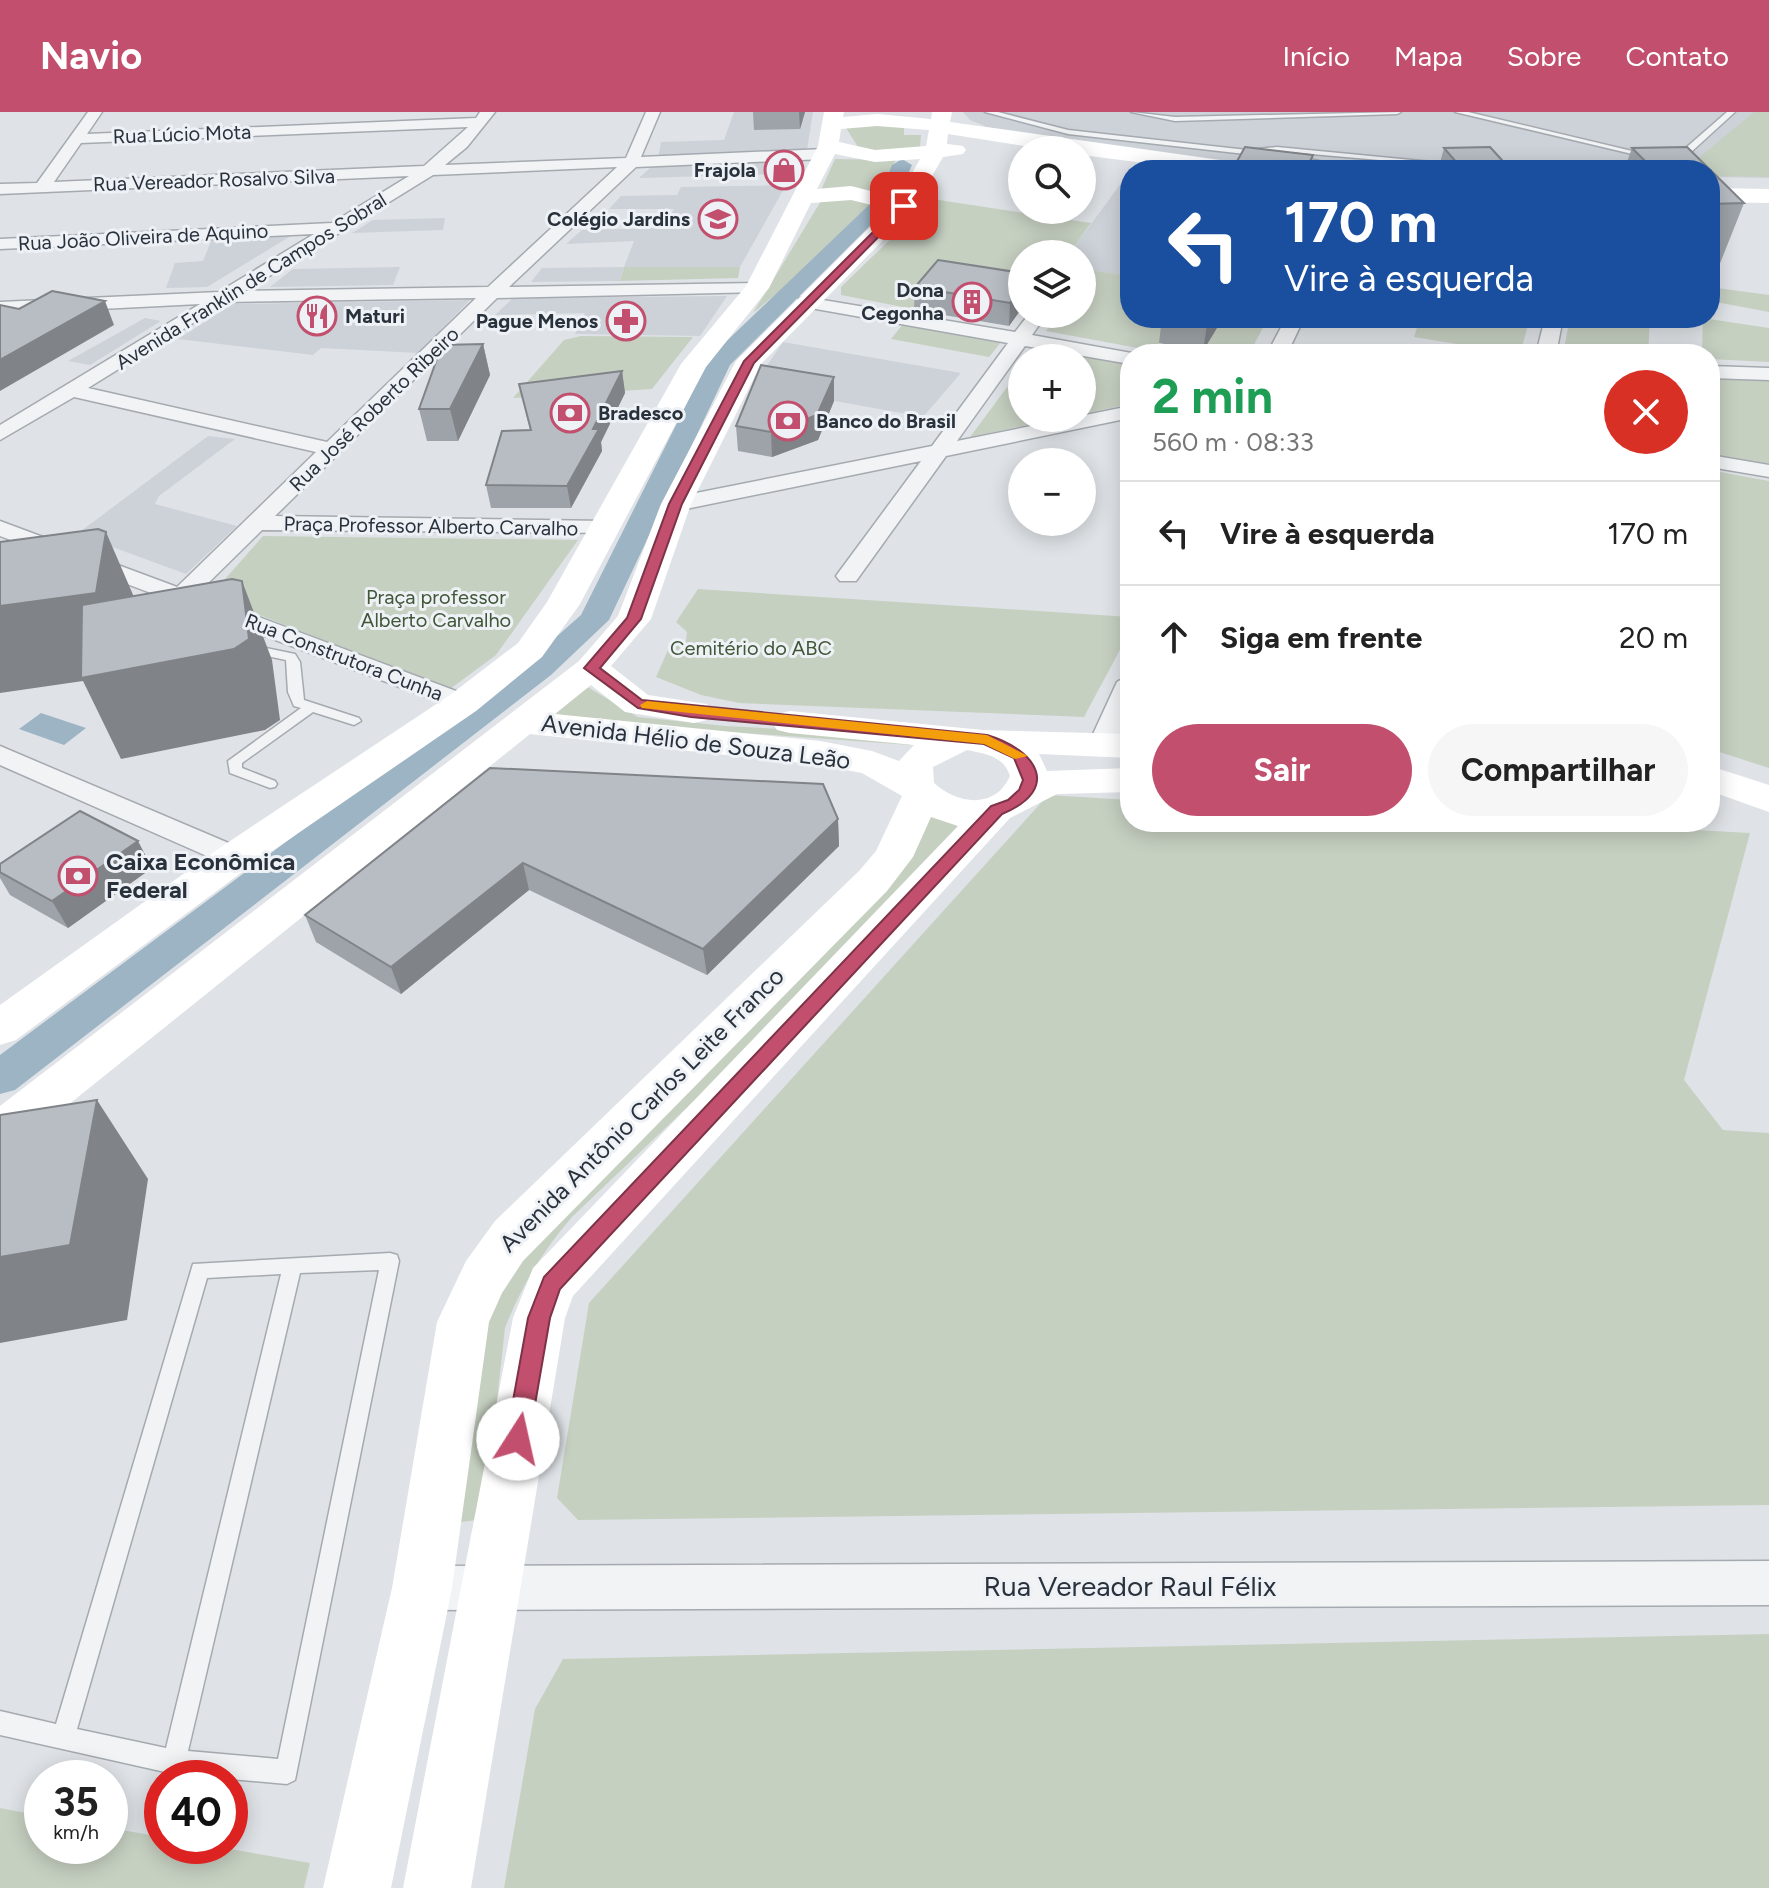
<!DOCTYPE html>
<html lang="pt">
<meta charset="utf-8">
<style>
:root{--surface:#fff;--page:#f6f6f6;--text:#222;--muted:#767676;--line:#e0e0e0;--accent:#c14f6d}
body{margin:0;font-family:Figtree,sans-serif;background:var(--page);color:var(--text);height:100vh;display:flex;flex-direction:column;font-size:30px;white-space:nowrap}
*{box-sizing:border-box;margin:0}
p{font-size:26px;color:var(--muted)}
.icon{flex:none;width:44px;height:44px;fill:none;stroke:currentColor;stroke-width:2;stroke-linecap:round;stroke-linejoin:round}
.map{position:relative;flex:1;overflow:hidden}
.panel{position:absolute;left:1120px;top:232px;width:600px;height:488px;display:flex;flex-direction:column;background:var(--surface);border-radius:32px;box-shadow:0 4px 20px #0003}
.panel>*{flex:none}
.hud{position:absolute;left:1120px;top:48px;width:600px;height:168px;border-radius:32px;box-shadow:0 4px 20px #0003;background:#1a4fa0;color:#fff;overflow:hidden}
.fabs{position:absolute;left:1008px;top:24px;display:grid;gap:16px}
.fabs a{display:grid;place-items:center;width:88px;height:88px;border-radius:50%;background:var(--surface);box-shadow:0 4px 20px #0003;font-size:40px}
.speed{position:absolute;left:24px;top:1648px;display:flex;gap:16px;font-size:40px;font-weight:700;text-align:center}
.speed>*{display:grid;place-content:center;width:104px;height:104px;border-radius:50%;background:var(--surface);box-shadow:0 4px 20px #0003;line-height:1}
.speed small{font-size:20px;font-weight:400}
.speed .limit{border:12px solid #d22;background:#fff;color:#111}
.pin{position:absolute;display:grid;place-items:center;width:68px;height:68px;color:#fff;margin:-34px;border-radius:16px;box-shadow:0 4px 12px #0006}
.me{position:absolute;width:88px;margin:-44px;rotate:10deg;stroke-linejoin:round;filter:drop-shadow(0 0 6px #0008)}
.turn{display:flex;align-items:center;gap:28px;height:168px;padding:0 32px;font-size:36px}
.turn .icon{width:104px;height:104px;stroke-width:2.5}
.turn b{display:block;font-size:56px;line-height:68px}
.round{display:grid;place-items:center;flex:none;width:84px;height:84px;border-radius:42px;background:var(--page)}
.overview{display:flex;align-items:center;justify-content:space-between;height:136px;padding:0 32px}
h1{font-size:48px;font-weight:700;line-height:60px;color:#1e9e55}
.button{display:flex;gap:16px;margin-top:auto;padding:16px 32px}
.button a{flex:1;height:92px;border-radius:48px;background:var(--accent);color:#fff;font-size:32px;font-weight:700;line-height:92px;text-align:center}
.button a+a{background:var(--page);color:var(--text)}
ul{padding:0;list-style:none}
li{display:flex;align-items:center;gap:24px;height:104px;padding:0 32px;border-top:2px solid var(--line)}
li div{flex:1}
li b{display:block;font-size:30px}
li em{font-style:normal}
header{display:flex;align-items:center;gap:48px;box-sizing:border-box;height:112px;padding:0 40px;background:var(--accent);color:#fff}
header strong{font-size:38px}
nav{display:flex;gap:44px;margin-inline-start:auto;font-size:28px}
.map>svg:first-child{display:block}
</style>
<header>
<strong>Navio</strong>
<nav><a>Início</a><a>Mapa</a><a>Sobre</a><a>Contato</a></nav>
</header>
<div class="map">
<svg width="1769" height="1776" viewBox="0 0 1769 1776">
<rect width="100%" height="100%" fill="#dfe3e7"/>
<path fill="#cdd2d8" d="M 734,0 L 813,0 L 807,38 L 658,47 L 661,30 L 724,28 Z
M 963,0 L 1769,0 L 1769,66 L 1710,65 L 1710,58 L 1294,58 L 987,15 L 970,8 Z
M 776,50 L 781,62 L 639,66 L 652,54 Z
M 1130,59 L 1130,164 L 1082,157 L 1082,142 L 1069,142 Z
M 786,73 L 740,155 L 624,155 L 620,169 L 531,170 L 542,156 L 624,155 L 634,129 L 566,132 L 582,118 L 663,116 L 674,97 L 609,97 L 621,84 L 677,83 L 681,75 Z
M 445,106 L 443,118 L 352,121 L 373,108 Z
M 294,122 L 207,175 L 166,176 L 175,151 L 203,149 L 212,127 Z
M 400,155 L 393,173 L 270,175 L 293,157 Z
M 727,184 L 700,224 L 575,222 L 585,201 L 495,203 L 513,186 Z
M 470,188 L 418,241 L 321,236 L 313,243 L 178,227 L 233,192 Z
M 145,206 L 161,209 L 90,253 L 68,249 Z
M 783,230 L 961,261 L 923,305 L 753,274 Z
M 208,324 L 235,327 L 159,384 L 155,392 L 237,414 L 186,462 L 77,422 Z"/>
<path fill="#c6d0c1" d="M 1754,0 L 1769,0 L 1769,65 L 1710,64 L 1710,58 L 1684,58 Z
M 904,6 L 904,23 L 921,23 L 920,35 L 891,41 L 858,35 L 846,16 Z
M 835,47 L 896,48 L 874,83 L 821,78 Z
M 833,82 L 872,92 L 814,151 L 753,201 L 824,84 Z
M 932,87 L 1091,111 L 1069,142 L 1022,142 L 1022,184 L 937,171 L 913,197 L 841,183 L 841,175 Z
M 624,155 L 740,155 L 738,166 L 620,169 Z
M 1090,158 L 1130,164 L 1130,206 L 1176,206 L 1154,239 L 1046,219 L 1058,202 L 1082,202 L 1082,169 Z
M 1710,175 L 1769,183 L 1769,200 L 1710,189 Z
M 1223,206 L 1268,206 L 1249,242 L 1201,242 Z
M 1420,206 L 1530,206 L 1520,242 L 1467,242 L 1469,234 L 1414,225 Z
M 1570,206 L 1650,206 L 1648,242 L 1563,242 Z
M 1703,206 L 1769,216 L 1769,250 L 1710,247 L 1710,242 L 1702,242 Z
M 903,212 L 1003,228 L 989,245 L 891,227 Z
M 581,224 L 693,225 L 652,277 L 513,286 L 564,228 Z
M 1036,236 L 1130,252 L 1130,292 L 1082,302 L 1082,246 L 1029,246 Z
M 1022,255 L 1022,306 L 1061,306 L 970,325 Z
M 1710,265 L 1769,268 L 1769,353 L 1710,343 Z
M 1710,358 L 1769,369 L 1769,656 L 1710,637 Z
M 263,424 L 578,428 L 496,543 L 450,577 L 210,484 Z
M 698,477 L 1130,505 L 1130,519 L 1084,605 L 739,591 L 701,583 L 656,565 L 668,538 L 686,529 L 687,520 L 676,510 Z
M 581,571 L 638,605 L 726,614 L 912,624 L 910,633 L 536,606 Z
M 1048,683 L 1130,688 L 1130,710 L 1549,710 L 1750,721 L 1684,968 L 1723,1018 L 1769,1021 L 1769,1393 L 578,1408 L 557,1386 L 589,1191 Z
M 921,703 L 977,706 L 783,904 L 572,1105 C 543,1138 521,1175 505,1216 L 484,1407 L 447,1412 L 498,1160 Z
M 1769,1522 L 1769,1776 L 504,1776 L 535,1597 L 563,1547 Z
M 0,1696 L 42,1704 L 42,1734 L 110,1734 L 110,1716 L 162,1725 L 162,1734 L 213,1734 L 310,1751 L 304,1776 L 0,1776 Z"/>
<path fill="#9db4c4" d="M 41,601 L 86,616 L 64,633 L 19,617 Z"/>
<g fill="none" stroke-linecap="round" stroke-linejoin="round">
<path fill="#9db4c4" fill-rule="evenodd" d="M 902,47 L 912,53 L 901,78 L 891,84 L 884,82 L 881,78 L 892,53 Z
M 877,90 L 887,96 L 884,100 L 730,253 L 609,508 L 551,563 L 15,978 L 0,982 L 0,943 L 529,549 L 581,503 L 710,245 L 870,92 Z"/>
<defs>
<path id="lane" d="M 985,0 L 998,0 L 1068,18 L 1247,38 L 1277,35 L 1463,53 L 1459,55 L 1277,39 L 1263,40 L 1267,42 L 1263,44 L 1068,22 Z
M 1131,0 L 1175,5 L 1401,0 L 1397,2 L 1175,9 Z
M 1455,0 L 1468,0 L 1653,44 L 1649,46 Z
M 1727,0 L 1735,0 L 1678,52 L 1646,58 L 1630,58 L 1672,48 Z
M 1294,44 L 1324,50 L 1324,57 L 1311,58 L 1317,53 L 1291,48 Z
M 1490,54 L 1567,56 L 1571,58 L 1487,58 Z
M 247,532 L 295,542 L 300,550 L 304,588 L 359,606 L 361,609 L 354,613 L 313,600 L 242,651 L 242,656 L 275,669 L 277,672 L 275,675 L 270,676 L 230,661 L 228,649 L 301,596 L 294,594 L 288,580 L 286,548 L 243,539 L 241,536 Z
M 390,1141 L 397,1143 L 399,1149 L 295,1668 L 287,1672 L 174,1662 L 0,1623 L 0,1599 L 56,1612 L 193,1152 ZM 379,1158 L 278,1647 L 188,1639 L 300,1161 ZM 281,1162 L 166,1636 L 77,1617 L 207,1166 Z"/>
<path id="street" d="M 88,0 L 102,0 L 87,22 L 476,6 L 480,0 L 495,0 L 467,35 L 445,53 L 626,46 L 646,0 L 660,0 L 641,45 L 824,37 L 832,42 L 824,47 L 636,55 L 509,175 L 757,171 L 763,172 L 763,180 L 497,186 L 275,404 L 605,409 L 613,411 L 616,416 L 613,421 L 262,418 L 197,482 L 472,585 L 476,591 L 472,597 L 463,599 L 0,424 L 0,409 L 177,475 L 316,340 L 74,285 L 0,328 L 0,313 L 200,192 L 0,202 L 0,190 L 219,180 L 314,122 L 0,137 L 0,127 L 332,111 L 409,64 L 0,82 L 0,72 L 37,71 ZM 468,15 L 424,54 L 54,70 L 81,31 ZM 617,55 L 488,175 L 245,179 L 433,63 ZM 476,186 L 327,330 L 88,276 L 227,190 Z
M 805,185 L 1015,220 L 1029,202 L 1047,202 L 1032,223 L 1137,242 L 1130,242 L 1130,252 L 1025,234 L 957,329 L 1130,294 L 1130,306 L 946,344 L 856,469 L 840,469 L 836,464 L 921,349 L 676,399 L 665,392 L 676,385 L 932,334 L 1008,231 L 799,194 L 799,186 Z
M 1286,206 L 1304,206 L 1287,242 L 1267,242 Z
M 1545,206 L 1563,206 L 1556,242 L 1536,242 Z
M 1710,254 L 1769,256 L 1769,268 L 1710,266 Z
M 1710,343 L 1769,353 L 1769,365 L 1710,355 Z
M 1130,562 C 1130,591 1127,614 1111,639 L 1091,639 L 1088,633 L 1117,570 Z
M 0,634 L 245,738 L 250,745 L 245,752 L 235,755 L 225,752 L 0,653 Z
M 1769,1449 L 1769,1493 L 422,1498 L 407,1491 L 400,1476 L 407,1461 L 422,1454 Z"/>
</defs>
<use href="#lane" stroke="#a5aab0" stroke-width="3"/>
<use href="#street" stroke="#a5aab0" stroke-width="3"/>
<use href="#lane" fill="#f1f3f5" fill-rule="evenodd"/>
<use href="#street" fill="#f1f3f5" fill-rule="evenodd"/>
<path fill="#fff" fill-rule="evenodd" d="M 824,0 L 844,0 L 843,5 L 877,2 L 931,7 L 932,0 L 952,0 L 950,10 L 1247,52 L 1258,58 L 1199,58 L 1082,43 L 1082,38 L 1050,38 L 948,22 L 947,32 L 963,34 L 966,38 L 963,42 L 943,45 L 912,99 L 761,252 L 691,392 L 651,507 L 611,554 L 648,583 L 707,592 L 712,600 L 707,608 L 694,611 L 625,600 L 591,573 L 555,602 L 820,629 L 872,639 L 899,649 L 914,633 L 790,621 L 777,618 L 772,610 L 777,602 L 790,599 L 983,618 L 1130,622 L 1130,646 L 1039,642 L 1047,659 L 1130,656 L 1130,680 L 1057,682 L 1010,706 L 573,1184 L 565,1206 L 471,1776 L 403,1776 L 513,1206 L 533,1156 L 958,714 L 931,705 L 913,745 L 887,779 L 523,1149 L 502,1181 L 489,1210 L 452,1476 L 391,1776 L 323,1776 L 392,1476 L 437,1210 L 466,1149 L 495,1109 L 859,759 L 876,739 L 902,684 L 862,661 L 820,653 L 530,622 L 17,1034 L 0,1039 L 0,994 L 579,549 L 618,504 L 661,392 L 736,249 L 888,97 L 851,88 L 811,91 L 769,176 L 706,255 L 580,492 L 542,545 L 476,599 L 249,755 L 16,928 L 0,933 L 0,893 L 221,735 L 450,583 L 518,531 L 547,490 L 681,252 L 746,174 L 818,34 ZM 877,14 L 929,18 L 926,34 L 875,38 L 839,30 L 841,17 ZM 835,42 L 875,50 L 920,47 L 898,86 L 851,74 L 817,77 ZM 967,638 C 986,642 1004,644 1010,664 C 995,698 957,692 934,671 L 933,655 Z
M 1710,76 L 1769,77 L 1769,91 L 1710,90 Z
M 1710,654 L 1769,673 L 1769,700 L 1710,679 Z"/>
</g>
<path fill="#9da3a8" d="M 753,0 L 805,0 L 800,17 L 754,18 Z
M 1687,35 L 1744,91 L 1717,159 L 1710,159 L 1710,58 L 1624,58 L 1632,36 Z
M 1444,36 L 1511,58 L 1438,58 Z
M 1022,161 L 1022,196 L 1009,214 L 914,198 L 915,175 Z
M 1162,206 L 1223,206 L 1203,239 L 1159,231 Z
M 483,232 L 490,263 L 458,329 L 427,329 L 419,297 Z
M 622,259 L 625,281 L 601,330 L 602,339 L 571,396 L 491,396 L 486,373 L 530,318 L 519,272 Z
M 834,289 L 818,328 L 772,345 L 738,339 L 736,314 Z
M 490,656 L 838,707 L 839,734 L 707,863 L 529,778 L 401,882 L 316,830 L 305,803 Z
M 0,752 L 152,756 L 68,816 L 10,783 L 0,766 Z"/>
<path fill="#808488" d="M 799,0 L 805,0 L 800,17 Z
M 1313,43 L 1310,58 L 1306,58 Z
M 1022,175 L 1022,196 L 1009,214 L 1010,191 Z
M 105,189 L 114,213 L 0,279 L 0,248 Z
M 1208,206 L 1223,206 L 1203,239 Z
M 483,232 L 490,263 L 458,329 L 450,297 Z
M 622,259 L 625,281 L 601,330 L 602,339 L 571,396 L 567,374 L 593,317 Z
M 834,265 L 834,289 L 818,328 L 772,345 L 771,320 Z
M 106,420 L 140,499 L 242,469 L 272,548 L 280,608 L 265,618 L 121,647 L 83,569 L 0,581 L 0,494 Z
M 838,707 L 839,734 L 707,863 L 703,837 Z
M 138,729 L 152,756 L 68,816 L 52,789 Z
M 523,751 L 529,778 L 401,882 L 391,855 Z
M 97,988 L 148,1067 L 127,1208 L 0,1231 L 0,1145 Z"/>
<path fill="#b7bdc3" stroke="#808488" stroke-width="2" d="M 1245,35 L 1313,43 L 1306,58 L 1232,58 Z
M 1490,35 L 1511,58 L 1463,58 L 1444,36 Z
M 1687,35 L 1744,91 L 1710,92 L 1710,58 L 1654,58 L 1632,36 Z
M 938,148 L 1022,161 L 1022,175 L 1010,191 L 915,175 Z
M 52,179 L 105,189 L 0,248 L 0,193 L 19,197 Z
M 483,232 L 450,297 L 419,297 L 442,233 Z
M 761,253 L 834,265 L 817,303 L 771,320 L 736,314 Z
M 622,259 L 593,317 L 599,317 L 567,374 L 486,373 L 502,319 L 531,318 L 519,272 Z
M 98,417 L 106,420 L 96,481 L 0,494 L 0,430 Z
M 232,467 L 242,469 L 249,527 L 234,537 L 81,566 L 82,493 Z
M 490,656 L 823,672 L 838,707 L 703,837 L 523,751 L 391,855 L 305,803 Z
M 80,699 L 138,729 L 52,789 L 0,760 L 0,752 Z
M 97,988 L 70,1133 L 0,1145 L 0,1003 Z"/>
<path fill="#c14f6d" stroke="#7d3347" stroke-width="2" d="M 901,92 L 909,94 L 754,251 L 682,392 L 641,507 L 600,556 L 642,588 L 987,623 C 1037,638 1062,677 1002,702 L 560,1177 L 550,1206 L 529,1327 L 526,1334 L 518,1338 L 509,1334 L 506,1327 L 528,1206 L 544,1165 L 991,694 L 1008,688 L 1019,678 L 1023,668 L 1014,646 L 984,632 L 691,605 L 638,596 L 584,556 L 627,506 L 669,392 L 744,249 Z"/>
<path fill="#f59e0b" d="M 647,589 L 987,623 L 1028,644 L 1015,647 L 984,632 L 642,596 L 640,593 Z"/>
<defs>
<symbol id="shop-ring" viewBox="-11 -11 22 22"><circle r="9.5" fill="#eef1f5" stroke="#c14f6d" stroke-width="1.5"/><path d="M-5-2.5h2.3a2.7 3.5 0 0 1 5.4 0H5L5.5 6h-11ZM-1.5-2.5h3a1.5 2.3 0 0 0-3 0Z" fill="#c14f6d"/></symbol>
<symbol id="school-ring" viewBox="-11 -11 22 22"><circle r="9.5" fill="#eef1f5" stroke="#c14f6d" stroke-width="1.5"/><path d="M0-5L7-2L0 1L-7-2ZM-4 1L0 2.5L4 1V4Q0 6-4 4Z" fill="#c14f6d"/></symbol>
<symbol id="building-ring" viewBox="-11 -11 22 22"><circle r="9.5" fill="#eef1f5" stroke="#c14f6d" stroke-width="1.5"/><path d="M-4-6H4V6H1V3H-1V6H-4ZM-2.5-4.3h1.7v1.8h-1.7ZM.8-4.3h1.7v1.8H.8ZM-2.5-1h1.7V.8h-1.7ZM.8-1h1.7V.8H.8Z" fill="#c14f6d"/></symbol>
<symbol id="restaurant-ring" viewBox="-11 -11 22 22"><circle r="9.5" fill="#eef1f5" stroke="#c14f6d" stroke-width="1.5"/><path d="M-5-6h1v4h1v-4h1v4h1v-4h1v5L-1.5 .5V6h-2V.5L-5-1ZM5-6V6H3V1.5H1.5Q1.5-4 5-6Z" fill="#c14f6d"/></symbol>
<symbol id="pharmacy-ring" viewBox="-11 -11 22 22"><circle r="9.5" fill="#eef1f5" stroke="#c14f6d" stroke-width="1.5"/><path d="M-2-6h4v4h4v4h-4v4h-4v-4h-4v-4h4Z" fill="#c14f6d"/></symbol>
<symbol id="bank-ring" viewBox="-11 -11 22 22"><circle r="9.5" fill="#eef1f5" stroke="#c14f6d" stroke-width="1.5"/><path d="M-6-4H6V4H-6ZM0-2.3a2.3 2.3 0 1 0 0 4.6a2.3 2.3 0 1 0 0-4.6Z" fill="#c14f6d"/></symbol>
</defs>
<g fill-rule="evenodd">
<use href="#shop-ring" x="762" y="36" width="44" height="44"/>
<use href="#school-ring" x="696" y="85" width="44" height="44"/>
<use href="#building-ring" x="950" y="168" width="44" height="44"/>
<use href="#restaurant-ring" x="295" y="182" width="44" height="44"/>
<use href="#pharmacy-ring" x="604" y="187" width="44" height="44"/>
<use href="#bank-ring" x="548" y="279" width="44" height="44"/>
<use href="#bank-ring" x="766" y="287" width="44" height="44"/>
<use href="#bank-ring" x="56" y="742" width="44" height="44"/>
</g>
<g text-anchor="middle" stroke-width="6" stroke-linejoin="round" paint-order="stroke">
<g font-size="20" fill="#29323c" stroke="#eef1f5">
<text transform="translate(182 22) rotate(-2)" y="7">Rua Lúcio Mota</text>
<text transform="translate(214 68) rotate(-2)" y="7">Rua Vereador Rosalvo Silva</text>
<text transform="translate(143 125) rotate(-3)" y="7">Rua João Oliveira de Aquino</text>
<text transform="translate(251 169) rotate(-32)" y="7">Avenida Franklin de Campos Sobral</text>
<text transform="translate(374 297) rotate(-44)" y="7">Rua José Roberto Ribeiro</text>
<text transform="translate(431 414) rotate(1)" y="7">Praça Professor Alberto Carvalho</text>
<text transform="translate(344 545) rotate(21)" y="7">Rua Construtora Cunha</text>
</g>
<g font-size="20" font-weight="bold" fill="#29323c" stroke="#eef1f5" text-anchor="end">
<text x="756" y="65">Frajola</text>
<text x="690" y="114">Colégio Jardins</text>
<text x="944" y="185">Dona<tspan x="944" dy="23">Cegonha</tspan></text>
<text x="345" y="211" text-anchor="start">Maturi</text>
<text x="598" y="216">Pague Menos</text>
<text x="598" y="308" text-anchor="start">Bradesco</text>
<text x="816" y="316" text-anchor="start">Banco do Brasil</text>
</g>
<g font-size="20" fill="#415738" stroke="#eef1f5">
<text x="436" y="492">Praça professor<tspan x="436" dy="23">Alberto Carvalho</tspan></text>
<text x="751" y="543">Cemitério do ABC</text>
</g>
<g font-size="24" fill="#29323c" stroke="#eef1f5">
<text transform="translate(696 630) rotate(7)" y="8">Avenida Hélio de Souza Leão</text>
<text transform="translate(642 998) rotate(-45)" y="8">Avenida Antônio Carlos Leite Franco</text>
</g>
<g font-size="24" font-weight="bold" fill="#29323c" stroke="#eef1f5" text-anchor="start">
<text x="106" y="758">Caixa Econômica<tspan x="106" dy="28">Federal</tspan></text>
</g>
<g font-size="28" fill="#29323c" stroke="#eef1f5">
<text x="1130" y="1484">Rua Vereador Raul Félix</text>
</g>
</g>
</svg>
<div class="fabs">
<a><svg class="icon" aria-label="search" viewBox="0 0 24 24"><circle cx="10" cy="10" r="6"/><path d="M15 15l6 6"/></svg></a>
<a><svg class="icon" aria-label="layers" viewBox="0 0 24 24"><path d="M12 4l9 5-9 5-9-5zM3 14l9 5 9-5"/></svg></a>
<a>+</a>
<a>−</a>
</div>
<div class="speed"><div>35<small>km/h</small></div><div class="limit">40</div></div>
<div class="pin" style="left:904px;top:94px;background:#d93025"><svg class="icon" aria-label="arrive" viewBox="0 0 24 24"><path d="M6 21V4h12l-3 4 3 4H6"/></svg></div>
<svg class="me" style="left:518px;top:1327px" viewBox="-20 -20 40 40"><circle r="19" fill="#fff"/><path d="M0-13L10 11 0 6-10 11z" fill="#c14f6d"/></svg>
<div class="hud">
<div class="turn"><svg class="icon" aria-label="left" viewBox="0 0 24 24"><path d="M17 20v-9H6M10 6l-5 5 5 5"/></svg><div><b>170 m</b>Vire à esquerda</div></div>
</div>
<section class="panel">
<div class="overview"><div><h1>2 min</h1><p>560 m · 08:33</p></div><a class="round" style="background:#d93025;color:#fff"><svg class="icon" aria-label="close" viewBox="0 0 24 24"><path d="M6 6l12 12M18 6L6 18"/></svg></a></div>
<ul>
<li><svg class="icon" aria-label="left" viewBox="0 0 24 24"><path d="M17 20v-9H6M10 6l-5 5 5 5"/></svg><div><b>Vire à esquerda</b></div><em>170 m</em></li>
<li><svg class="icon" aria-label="ahead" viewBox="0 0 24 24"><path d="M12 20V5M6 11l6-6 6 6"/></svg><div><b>Siga em frente</b></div><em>20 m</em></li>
</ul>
<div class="button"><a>Sair</a><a>Compartilhar</a></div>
</section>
</div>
